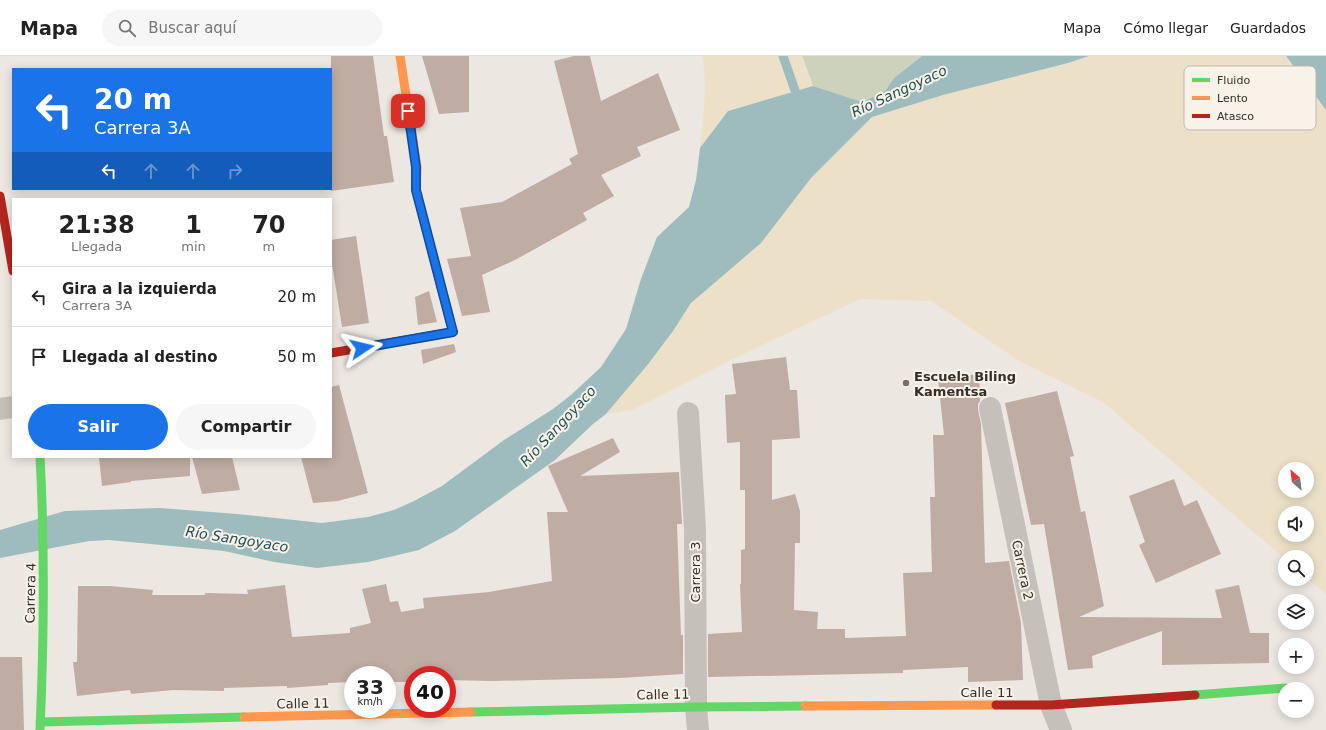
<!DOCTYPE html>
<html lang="es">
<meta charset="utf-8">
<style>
:root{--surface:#fff;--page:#f6f6f6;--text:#222;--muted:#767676;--line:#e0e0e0;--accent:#1a73e8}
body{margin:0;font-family:"DejaVu Sans",sans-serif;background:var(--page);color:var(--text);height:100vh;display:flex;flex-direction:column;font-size:15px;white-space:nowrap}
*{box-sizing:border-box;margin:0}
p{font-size:13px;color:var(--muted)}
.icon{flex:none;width:22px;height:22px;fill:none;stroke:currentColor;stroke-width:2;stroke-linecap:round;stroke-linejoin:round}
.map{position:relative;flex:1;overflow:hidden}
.sheet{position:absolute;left:12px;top:142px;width:320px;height:260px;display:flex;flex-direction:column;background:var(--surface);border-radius:0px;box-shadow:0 2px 10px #0003}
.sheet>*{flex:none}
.hud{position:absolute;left:12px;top:12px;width:320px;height:122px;border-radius:0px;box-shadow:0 2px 10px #0003;background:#1a73e8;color:#fff;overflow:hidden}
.needle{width:26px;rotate:332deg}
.buttons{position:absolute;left:1278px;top:406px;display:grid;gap:8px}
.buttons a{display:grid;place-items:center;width:36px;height:36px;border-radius:50%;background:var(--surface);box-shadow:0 2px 10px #0003;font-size:20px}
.speed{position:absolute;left:344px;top:610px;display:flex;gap:8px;font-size:20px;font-weight:700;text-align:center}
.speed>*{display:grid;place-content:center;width:52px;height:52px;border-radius:50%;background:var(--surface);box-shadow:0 2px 10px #0003;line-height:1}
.speed small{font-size:10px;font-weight:400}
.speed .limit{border:6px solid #d22;background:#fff;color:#111}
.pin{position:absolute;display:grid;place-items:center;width:34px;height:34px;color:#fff;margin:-17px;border-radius:8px;box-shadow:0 2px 6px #0006}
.me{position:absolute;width:44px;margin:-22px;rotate:80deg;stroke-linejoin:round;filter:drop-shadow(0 0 3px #0008)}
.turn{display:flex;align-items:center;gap:14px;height:84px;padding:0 16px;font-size:18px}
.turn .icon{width:52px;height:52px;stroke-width:2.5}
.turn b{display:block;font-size:28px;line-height:34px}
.lanes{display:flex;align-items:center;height:38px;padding:0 16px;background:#0003;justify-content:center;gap:20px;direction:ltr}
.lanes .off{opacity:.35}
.eta{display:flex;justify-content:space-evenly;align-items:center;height:68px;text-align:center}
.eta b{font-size:24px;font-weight:700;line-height:28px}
.cta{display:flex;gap:8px;margin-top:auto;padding:8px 16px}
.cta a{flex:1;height:46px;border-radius:24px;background:var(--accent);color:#fff;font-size:16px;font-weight:700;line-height:46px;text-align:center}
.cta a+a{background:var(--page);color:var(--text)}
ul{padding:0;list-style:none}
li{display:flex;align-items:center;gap:12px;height:60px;padding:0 16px;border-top:1px solid var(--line)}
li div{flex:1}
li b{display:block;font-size:15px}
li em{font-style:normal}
header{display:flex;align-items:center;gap:24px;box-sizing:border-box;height:56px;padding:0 20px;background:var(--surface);border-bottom:1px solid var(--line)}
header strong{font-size:19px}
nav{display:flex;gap:22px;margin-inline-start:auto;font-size:14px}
.search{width:280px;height:36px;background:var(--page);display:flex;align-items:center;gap:10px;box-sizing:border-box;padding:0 14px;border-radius:22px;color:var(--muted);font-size:15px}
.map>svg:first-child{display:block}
</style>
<header>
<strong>Mapa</strong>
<div class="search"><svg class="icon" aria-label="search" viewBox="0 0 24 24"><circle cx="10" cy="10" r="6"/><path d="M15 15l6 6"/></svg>Buscar aquí</div>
<nav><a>Mapa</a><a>Cómo llegar</a><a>Guardados</a></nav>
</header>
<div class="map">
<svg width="1326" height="674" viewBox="0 0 1326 674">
<rect width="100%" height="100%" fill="#ece7e1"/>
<path fill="#ccd2bb" d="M 802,0 L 922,0 L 894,22 L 885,35 L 861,46 L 813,30 Z"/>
<path fill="#ece1c8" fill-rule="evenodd" d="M 702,0 L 802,0 L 813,30 L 728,55 L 700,92 C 703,62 708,30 702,0 Z
M 1089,0 L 1286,0 L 1326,54 L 1326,538 L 1307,522 L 1307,501 L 1285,501 L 1285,503 L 1103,346 L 1019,305 L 931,245 L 860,243 L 733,303 L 632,354 L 606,358 L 649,307 L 673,275 L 691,247 L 761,187 L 811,122 L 872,61 L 943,39 L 1068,7 ZM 1285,413 L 1307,413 L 1307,435 L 1285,435 ZM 1285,457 L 1307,457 L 1307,479 L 1285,479 Z"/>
<path fill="#9ebbbd" d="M 922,0 L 1089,0 L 1068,7 L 943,39 L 872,61 L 811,122 L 761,187 L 691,247 L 673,275 L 649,307 L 606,358 L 593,368 L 555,404 L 455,475 L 419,494 L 368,506 L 317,512 L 274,506 L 224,495 L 109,484 L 89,485 L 0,502 L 0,474 L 65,455 L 160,452 L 237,458 L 322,467 L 368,461 L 394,454 L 414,445 L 442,430 L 504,384 L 553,353 L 571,339 L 601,311 L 626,273 L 641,223 L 657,181 L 689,151 L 696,124 L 700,92 L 728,55 L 813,30 L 862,46 L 885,35 L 894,22 Z
M 1286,0 L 1326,0 L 1326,54 Z"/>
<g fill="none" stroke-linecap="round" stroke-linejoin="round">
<path stroke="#9ebbbd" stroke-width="9" d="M 783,0 L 799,46"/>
</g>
<path fill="#bfada3" d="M 331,0 L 373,0 L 384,80 L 387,80 L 394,126 L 331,135 Z
M 422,0 L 469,0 L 469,56 L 439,58 Z
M 574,0 L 590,0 L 601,45 L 658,17 L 680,74 L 637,91 L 641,100 L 601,119 L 614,140 L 583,157 L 587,164 L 515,204 L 482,219 L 490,256 L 462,260 L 447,203 L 471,200 L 460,152 L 502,146 L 572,108 L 569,103 L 578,98 L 554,5 Z
M 356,180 L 369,267 L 342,271 L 331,201 L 331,184 Z
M 429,235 L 437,266 L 418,269 L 415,241 Z
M 454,288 L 456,296 L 423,308 L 421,294 Z
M 786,301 L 790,334 L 797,334 L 800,382 L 772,384 L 772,444 L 795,438 L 800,455 L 800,487 L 795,487 L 794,554 L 818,556 L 817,573 L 845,573 L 845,582 L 906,580 L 903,517 L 932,516 L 930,441 L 935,441 L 933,379 L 944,379 L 938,323 L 979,318 L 980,345 L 978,348 L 978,354 L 981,368 L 985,507 L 1009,505 L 1021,567 L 1023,624 L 968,626 L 968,611 L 903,614 L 903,617 L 708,621 L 708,578 L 742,576 L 740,528 L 741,528 L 741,494 L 745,493 L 745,434 L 740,434 L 740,386 L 727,387 L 725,339 L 736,338 L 732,308 Z
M 339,329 L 368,437 L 338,445 L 313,447 L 301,401 L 331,401 L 331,331 Z
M 1057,335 L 1074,400 L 1070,401 L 1081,456 L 1085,455 L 1104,550 L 1079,561 L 1222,562 L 1215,534 L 1239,529 L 1250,577 L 1269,577 L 1269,607 L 1162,609 L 1162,575 L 1092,600 L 1093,612 L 1068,614 L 1044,468 L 1031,469 L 1005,347 Z
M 613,382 L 620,396 L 580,420 L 679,416 L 682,468 L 677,468 L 681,579 L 683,579 L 683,618 L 620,622 L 492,625 L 447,624 L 447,619 L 413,619 L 413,626 L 387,626 L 387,619 L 353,619 L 353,626 L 328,627 L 328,629 L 287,632 L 287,630 L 224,632 L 224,635 L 173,634 L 131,638 L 130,634 L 77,640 L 73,606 L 77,606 L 78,530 L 110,530 L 153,534 L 152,539 L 205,539 L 205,537 L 248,538 L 247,534 L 285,529 L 292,581 L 350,577 L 350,572 L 371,567 L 362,533 L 386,528 L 390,546 L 398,545 L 401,556 L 424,552 L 423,542 L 489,536 L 552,525 L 547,456 L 568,456 L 548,410 Z
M 99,401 L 190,401 L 190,420 L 131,425 L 131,426 L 102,430 Z
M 192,401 L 232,401 L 240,434 L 202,438 Z
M 1174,423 L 1184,450 L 1197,444 L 1221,498 L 1156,527 L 1139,489 L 1145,486 L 1129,440 Z
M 0,601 L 22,601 L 24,674 L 0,674 Z"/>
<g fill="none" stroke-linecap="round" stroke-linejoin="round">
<path stroke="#c5c0ba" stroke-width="22" d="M 990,352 L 1051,649 L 1061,674
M 0,353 L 13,351
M 688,357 L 695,473 L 696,651 L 698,674"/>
<path stroke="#63d668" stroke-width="9" d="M 40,401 C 45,492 44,583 40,674
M 1195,639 L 1285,632
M 471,656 L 696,651 L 805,650
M 40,666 L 244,661"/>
<path stroke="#ff974d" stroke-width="9" d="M 400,0 L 417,111 L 416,134 L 432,196
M 805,650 L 996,649
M 244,661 L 471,656"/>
<path stroke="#b3261e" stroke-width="9" d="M 0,140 L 13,215
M 331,297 L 453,276 L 432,196
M 996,649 L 1051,649 L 1195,639"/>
</g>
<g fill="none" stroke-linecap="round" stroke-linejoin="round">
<defs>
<path id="route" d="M 362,292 L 453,276 L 416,134 L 416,111 L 408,55"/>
</defs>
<use href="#route" stroke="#114b97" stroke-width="10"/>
<use href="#route" stroke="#1a73e8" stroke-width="7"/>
</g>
<circle fill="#766e69" stroke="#f9f2e8" stroke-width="1.5" cx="906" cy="327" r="4"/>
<g text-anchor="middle" stroke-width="4" stroke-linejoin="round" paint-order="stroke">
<g font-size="13" font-weight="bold" fill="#362d28" stroke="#f9f2e8" text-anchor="start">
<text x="914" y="325">Escuela Biling<tspan x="914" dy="15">Kamentsa</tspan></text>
</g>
<g font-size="13" fill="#362d28" stroke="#f9f2e8">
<text transform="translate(1023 514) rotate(78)" y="5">Carrera 2</text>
<text transform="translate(695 516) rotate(-90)" y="5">Carrera 3</text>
<text transform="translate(30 537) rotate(-89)" y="5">Carrera 4</text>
<text x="987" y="641">Calle 11</text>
<text transform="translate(663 638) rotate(-1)" y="5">Calle 11</text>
<text transform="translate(303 647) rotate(-1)" y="5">Calle 11</text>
</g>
<g font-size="14" font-style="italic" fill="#1f4f56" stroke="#f9f2e8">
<text transform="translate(899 35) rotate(-25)" y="5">Río Sangoyaco</text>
<text transform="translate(558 370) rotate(-47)" y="5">Río Sangoyaco</text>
<text transform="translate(237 483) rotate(9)" y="5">Río Sangoyaco</text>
</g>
</g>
<rect x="1184" y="10" width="132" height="64" rx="6" fill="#f9f2e8" stroke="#beb7ae" stroke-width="1"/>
<rect x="1192" y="22" width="18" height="4" fill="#63d668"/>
<rect x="1192" y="40" width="18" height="4" fill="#ff974d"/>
<rect x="1192" y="58" width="18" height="4" fill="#b3261e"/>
<g font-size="11" fill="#362d28">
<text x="1217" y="28">Fluido</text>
<text x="1217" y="46">Lento</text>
<text x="1217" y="64">Atasco</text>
</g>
</svg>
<div class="buttons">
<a><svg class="needle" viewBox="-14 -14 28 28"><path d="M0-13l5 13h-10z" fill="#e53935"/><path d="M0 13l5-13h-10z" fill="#767676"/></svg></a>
<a><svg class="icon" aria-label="sound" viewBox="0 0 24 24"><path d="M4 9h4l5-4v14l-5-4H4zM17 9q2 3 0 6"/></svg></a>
<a><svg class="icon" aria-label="search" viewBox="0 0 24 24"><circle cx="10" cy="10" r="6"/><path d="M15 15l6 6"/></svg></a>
<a><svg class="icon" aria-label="layers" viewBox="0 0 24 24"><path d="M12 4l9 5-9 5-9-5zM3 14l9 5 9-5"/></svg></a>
<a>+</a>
<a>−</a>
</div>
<div class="speed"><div>33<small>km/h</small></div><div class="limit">40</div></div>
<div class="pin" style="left:408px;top:55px;background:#d93025"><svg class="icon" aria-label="arrive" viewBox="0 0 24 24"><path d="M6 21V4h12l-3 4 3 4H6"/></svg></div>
<svg class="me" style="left:362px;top:292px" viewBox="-20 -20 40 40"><path d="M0-17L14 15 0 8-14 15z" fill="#1a73e8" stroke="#fff" stroke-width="4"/></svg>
<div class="hud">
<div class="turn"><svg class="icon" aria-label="left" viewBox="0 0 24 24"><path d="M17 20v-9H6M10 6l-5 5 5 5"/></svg><div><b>20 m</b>Carrera 3A</div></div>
<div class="lanes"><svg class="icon" aria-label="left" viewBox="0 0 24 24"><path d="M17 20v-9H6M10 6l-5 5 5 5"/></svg><svg class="icon off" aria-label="ahead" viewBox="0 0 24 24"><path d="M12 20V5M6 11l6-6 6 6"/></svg><svg class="icon off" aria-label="ahead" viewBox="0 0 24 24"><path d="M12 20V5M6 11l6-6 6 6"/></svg><svg class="icon off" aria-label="right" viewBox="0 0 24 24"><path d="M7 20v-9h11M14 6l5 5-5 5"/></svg></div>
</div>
<section class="sheet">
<div class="eta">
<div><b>21:38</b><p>Llegada</p></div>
<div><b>1</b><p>min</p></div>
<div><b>70</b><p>m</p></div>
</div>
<ul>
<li><svg class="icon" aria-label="left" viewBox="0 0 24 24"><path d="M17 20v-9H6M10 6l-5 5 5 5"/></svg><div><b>Gira a la izquierda</b><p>Carrera 3A</p></div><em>20 m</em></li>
<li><svg class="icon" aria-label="arrive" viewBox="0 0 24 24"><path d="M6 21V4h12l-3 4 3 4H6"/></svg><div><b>Llegada al destino</b></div><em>50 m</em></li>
</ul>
<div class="cta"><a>Salir</a><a>Compartir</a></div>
</section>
</div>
